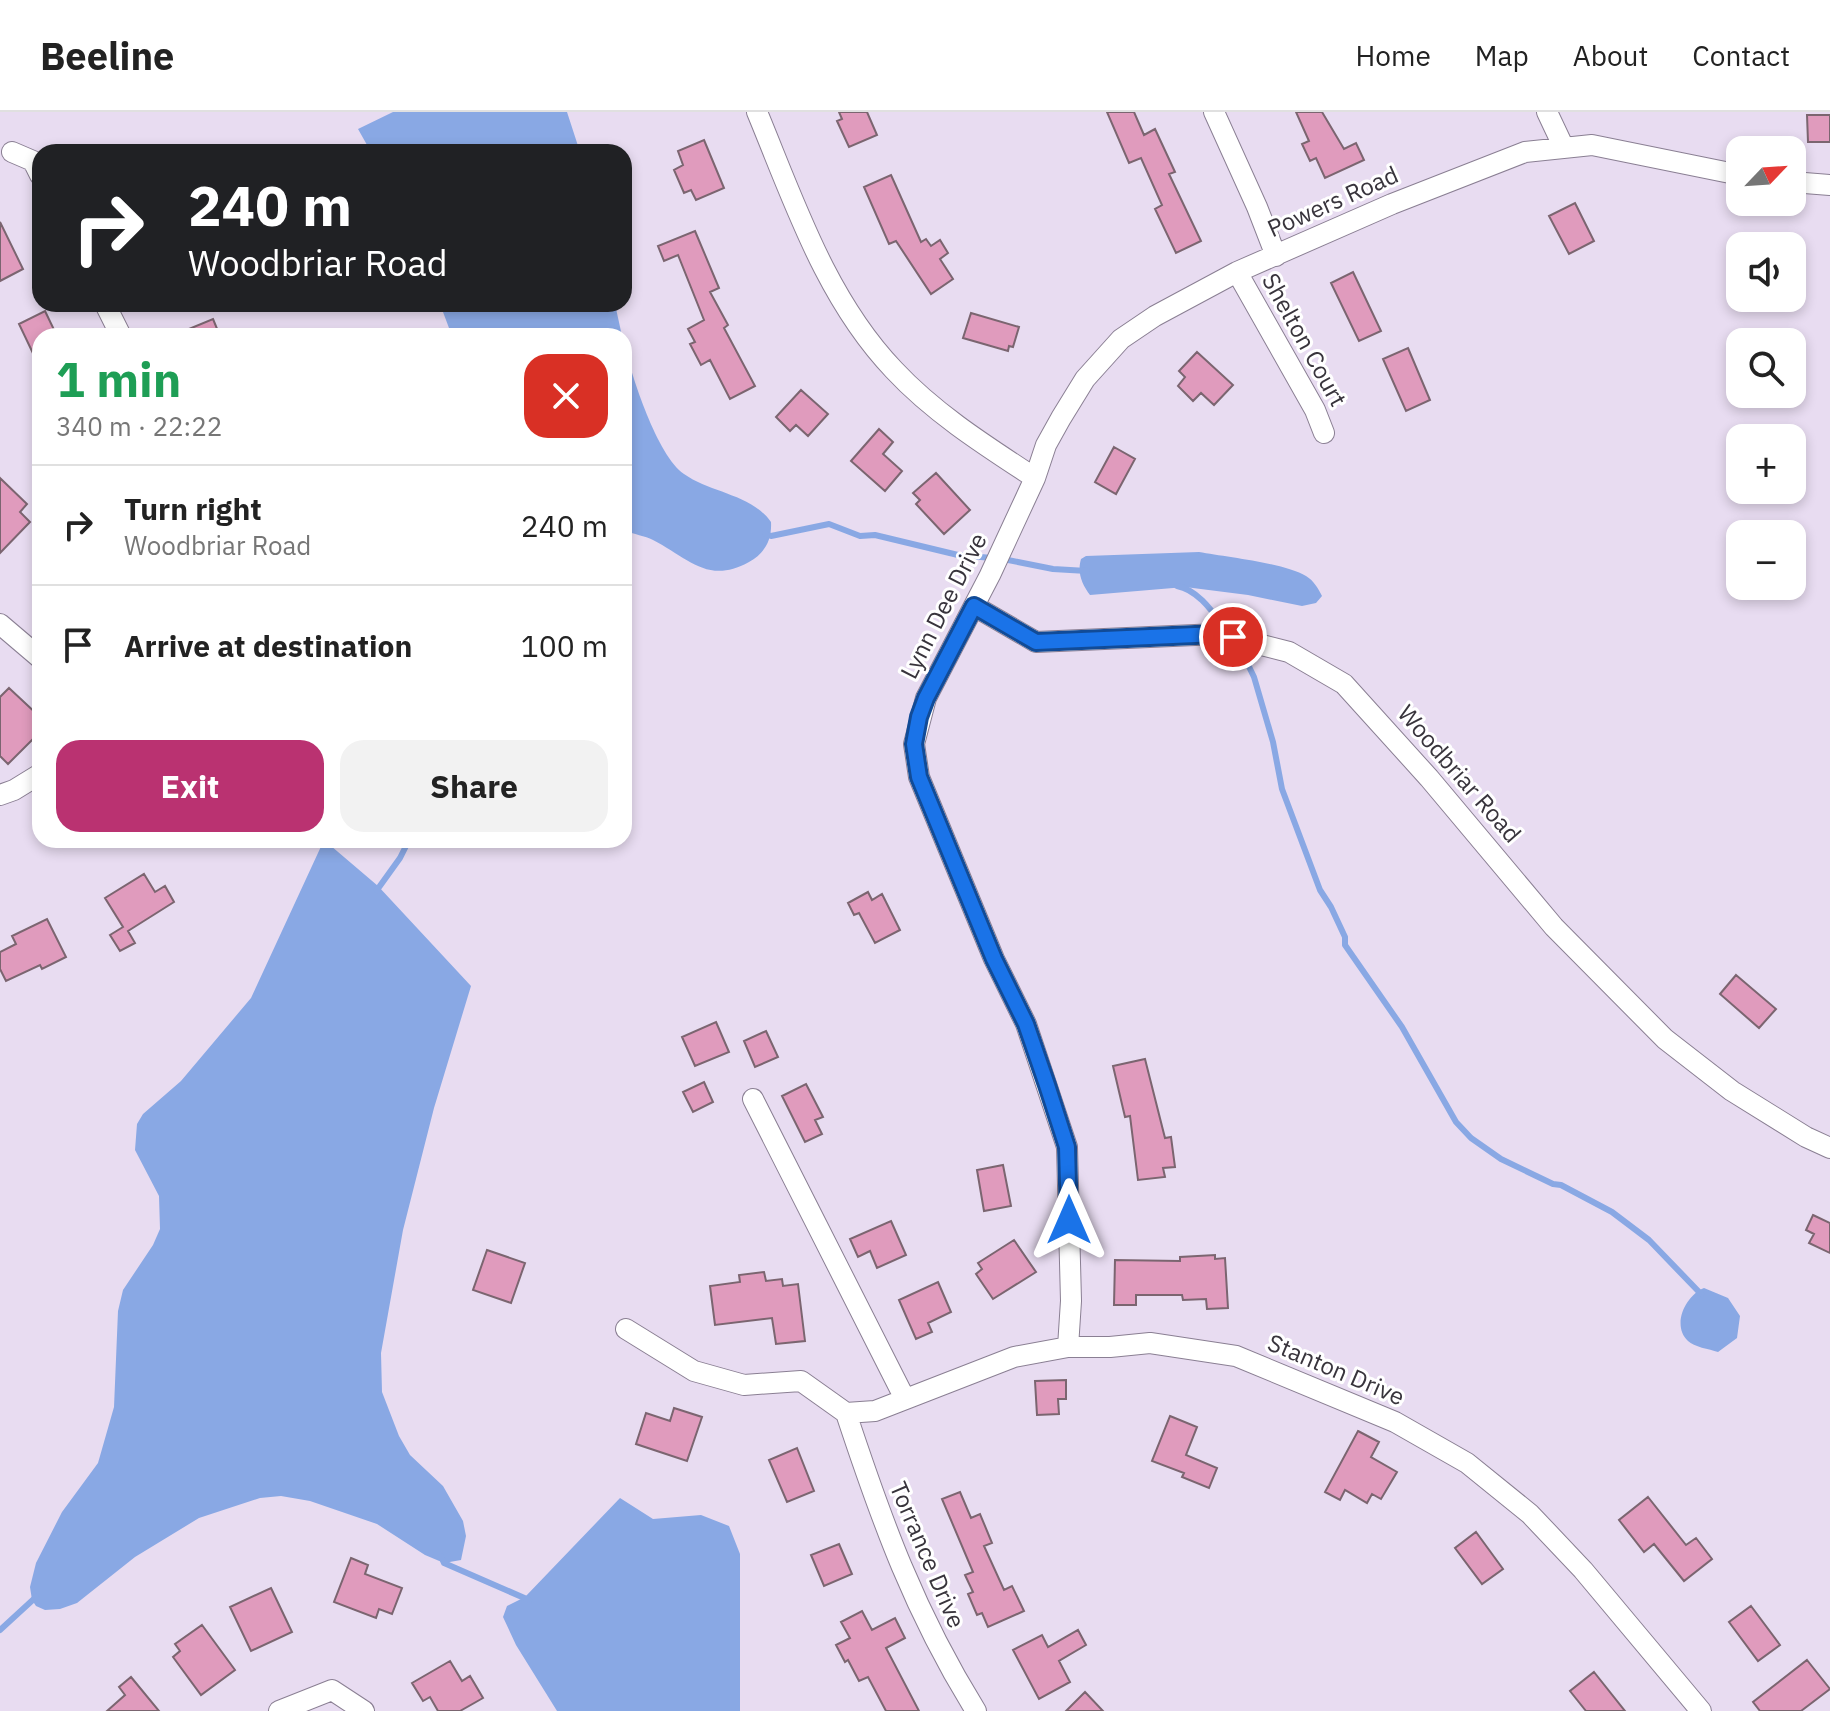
<!DOCTYPE html>
<meta charset="utf-8">
<style>
:root{--surface:#fff;--page:#f2f2f2;--text:#222;--muted:#767676;--line:#e0e0e0;--accent:#ba3271}
body{margin:0;font-family:"IBM Plex Sans",sans-serif;background:var(--page);color:var(--text);height:100vh;display:flex;flex-direction:column;font-size:30px;white-space:nowrap}
*{box-sizing:border-box;margin:0}
p{font-size:26px;color:var(--muted)}
.icon{flex:none;width:44px;height:44px;fill:none;stroke:currentColor;stroke-width:2;stroke-linecap:round;stroke-linejoin:round}
.map{position:relative;flex:1;overflow:hidden}
.drawer{position:absolute;left:32px;top:216px;width:600px;height:520px;display:flex;flex-direction:column;background:var(--surface);border-radius:24px;box-shadow:0 4px 12px #0003}
.drawer>*{flex:none}
.guide{position:absolute;left:32px;top:32px;width:600px;height:168px;border-radius:24px;box-shadow:0 4px 12px #0003;background:#202124;color:#fff;overflow:hidden}
.needle{width:52px;rotate:65deg}
.tools{position:absolute;left:1726px;top:24px;display:grid;gap:16px}
.tools a{display:grid;place-items:center;width:80px;height:80px;border-radius:16px;background:var(--surface);box-shadow:0 4px 12px #0003;font-size:40px}
.pin{position:absolute;display:grid;place-items:center;width:68px;height:68px;color:#fff;margin:-34px;border:4px solid #fff;border-radius:50%;box-shadow:0 2px 8px #0007}
.me{position:absolute;width:88px;margin:-44px;rotate:0deg;stroke-linejoin:round;filter:drop-shadow(0 0 6px #0008)}
.turn{display:flex;align-items:center;gap:28px;height:168px;padding:0 24px;font-size:36px}
.turn .icon{width:104px;height:104px;stroke-width:2.5}
.turn b{display:block;font-size:56px;line-height:68px}
.round{display:grid;place-items:center;flex:none;width:84px;height:84px;border-radius:24px;background:var(--page)}
.head{display:flex;align-items:center;justify-content:space-between;height:136px;padding:0 24px}
h1{font-size:48px;font-weight:700;line-height:60px;color:#1e9e55}
.primary-button{display:flex;gap:16px;margin-top:auto;padding:16px 24px}
.primary-button a{flex:1;height:92px;border-radius:24px;background:var(--accent);color:#fff;font-size:32px;font-weight:700;line-height:92px;text-align:center}
.primary-button a+a{background:var(--page);color:var(--text)}
ul{padding:0;list-style:none}
li{display:flex;align-items:center;gap:24px;height:120px;padding:0 24px;border-top:2px solid var(--line)}
li div{flex:1}
li b{display:block;font-size:30px}
li em{font-style:normal}
header{display:flex;align-items:center;gap:48px;box-sizing:border-box;height:112px;padding:0 40px;background:var(--surface);border-bottom:2px solid var(--line)}
header strong{font-size:38px}
nav{display:flex;gap:44px;margin-inline-start:auto;font-size:28px}
.map>svg:first-child{display:block}
</style>
<header>
<strong>Beeline</strong>
<nav><a>Home</a><a>Map</a><a>About</a><a>Contact</a></nav>
</header>
<div class="map">
<svg width="1830" height="1599" viewBox="0 0 1830 1599">
<rect width="100%" height="100%" fill="#e8dcf1"/>
<path fill="#89a8e4" d="M 393,0 L 567,0 L 580,40 L 371,40 L 358,17 Z
M 440,192 L 615,192 L 622,224 L 452,224 Z
M 624,232 C 632,265 657,343 684,362 C 711,381 751,382 771,410 C 772,428 765,441 749,450 C 708,473 688,446 653,428 C 645,424 634,422 624,419 Z
M 1199,440 C 1226,445 1285,451 1306,464 C 1314,469 1318,476 1322,484 L 1316,491 L 1302,494 L 1248,483 L 1185,475 L 1090,483 C 1082,472 1077,461 1081,447 L 1086,444 Z
M 324,728 L 378,774 L 471,874 L 434,996 L 403,1118 L 381,1241 L 382,1280 L 399,1324 L 410,1343 L 443,1374 L 463,1409 L 466,1424 L 461,1448 L 444,1451 L 425,1443 L 377,1412 L 310,1389 L 281,1384 L 260,1386 L 199,1406 L 135,1445 L 77,1491 L 60,1497 L 45,1498 L 36,1494 L 32,1488 L 30,1475 L 36,1451 L 62,1400 L 98,1351 L 114,1295 L 118,1199 L 123,1178 L 153,1133 L 160,1117 L 159,1084 L 135,1038 L 137,1012 L 143,1002 L 181,969 L 251,886 Z
M 1704,1176 L 1728,1186 L 1740,1204 L 1737,1226 L 1718,1240 C 1709,1237 1694,1235 1688,1229 C 1671,1213 1686,1183 1704,1176 Z
M 620,1386 L 653,1407 L 701,1403 L 729,1414 L 740,1442 L 740,1599 L 557,1599 L 516,1533 L 503,1505 L 507,1494 L 525,1485 Z"/>
<g fill="none" stroke-linecap="round" stroke-linejoin="round">
<path stroke="#89a8e4" stroke-width="6" d="M 765,422 L 771,424 L 829,412 L 860,424 L 875,423 L 958,443 L 992,446
M 1003,447 L 1053,457 L 1087,459
M 1177,474 C 1199,478 1214,502 1227,519
M 1239,534 L 1254,565 L 1273,630 L 1282,677 L 1320,778 L 1331,795 L 1345,825 L 1345,833 L 1402,915 L 1456,1010 L 1471,1026 L 1501,1047 L 1553,1072 L 1561,1073 L 1612,1100 L 1649,1128 L 1701,1182
M 377,778 L 400,746 L 409,728
M 441,1444 L 444,1451 L 529,1488
M 0,1518 L 36,1485"/>
</g>
<path fill="#e09bbd" stroke="#7b6570" stroke-width="2" d="M 839,0 L 867,0 L 877,23 L 849,35 L 837,9 L 842,7 Z
M 1107,0 L 1134,0 L 1144,23 L 1155,17 L 1175,60 L 1169,62 L 1201,129 L 1176,141 L 1155,97 L 1162,93 L 1141,46 L 1129,51 Z
M 1296,0 L 1322,0 L 1344,37 L 1356,31 L 1364,48 L 1325,66 L 1316,46 L 1310,49 L 1302,32 L 1309,29 Z
M 1807,3 L 1830,3 L 1830,30 L 1808,30 Z
M 704,28 L 724,76 L 696,88 L 691,78 L 684,81 L 674,58 L 683,53 L 678,39 Z
M 891,63 L 921,130 L 926,127 L 931,134 L 940,128 L 948,141 L 940,147 L 953,167 L 931,182 L 896,129 L 889,132 L 864,75 Z
M 1575,91 L 1594,129 L 1569,142 L 1549,104 Z
M 0,110 L 23,157 L 0,169 Z
M 695,119 L 719,176 L 710,180 L 728,213 L 724,216 L 755,274 L 730,287 L 710,248 L 701,253 L 690,232 L 695,230 L 688,217 L 704,208 L 678,143 L 664,149 L 658,134 Z
M 1353,160 L 1381,219 L 1359,229 L 1331,171 Z
M 45,199 L 57,224 L 40,224 L 40,256 L 19,212 Z
M 971,201 L 1019,215 L 1013,235 L 1009,234 L 1008,239 L 963,226 Z
M 213,207 L 220,224 L 172,224 Z
M 1408,236 L 1430,288 L 1406,299 L 1383,247 Z
M 1197,240 L 1233,273 L 1214,293 L 1201,281 L 1193,289 L 1178,274 L 1185,265 L 1179,259 Z
M 801,278 L 828,302 L 808,324 L 796,313 L 790,319 L 776,305 Z
M 879,317 L 893,330 L 883,342 L 902,359 L 885,379 L 851,349 Z
M 1114,335 L 1135,347 L 1116,382 L 1095,370 Z
M 936,361 L 970,398 L 944,422 L 916,392 L 920,388 L 913,381 Z
M 0,366 L 27,392 L 20,400 L 30,410 L 0,441 Z
M 9,576 L 40,605 L 40,620 L 8,652 L 0,644 L 0,585 Z
M 144,762 L 155,780 L 165,774 L 174,790 L 128,819 L 135,831 L 120,839 L 110,823 L 123,815 L 105,786 Z
M 868,780 L 872,788 L 882,782 L 900,818 L 875,831 L 859,801 L 854,803 L 848,791 Z
M 47,807 L 66,845 L 42,857 L 40,853 L 6,869 L 0,857 L 0,840 L 16,832 L 12,824 Z
M 1736,863 L 1776,897 L 1759,916 L 1720,882 Z
M 716,910 L 729,940 L 695,954 L 682,925 Z
M 766,919 L 778,945 L 755,955 L 744,929 Z
M 1145,947 L 1165,1026 L 1171,1025 L 1175,1055 L 1163,1056 L 1165,1065 L 1138,1068 L 1130,1004 L 1125,1005 L 1113,954 Z
M 704,970 L 713,990 L 693,1000 L 683,980 Z
M 806,972 L 823,1005 L 815,1008 L 822,1022 L 805,1030 L 782,984 Z
M 1003,1053 L 1011,1094 L 984,1099 L 977,1058 Z
M 1813,1103 L 1830,1111 L 1830,1141 L 1809,1131 L 1814,1122 L 1806,1118 Z
M 891,1109 L 906,1143 L 877,1156 L 870,1139 L 858,1145 L 850,1127 Z
M 1014,1128 L 1036,1160 L 993,1187 L 976,1162 L 982,1157 L 978,1151 Z
M 487,1138 L 525,1151 L 511,1191 L 473,1178 Z
M 1215,1143 L 1215,1147 L 1225,1146 L 1228,1196 L 1207,1197 L 1206,1187 L 1183,1188 L 1182,1183 L 1136,1183 L 1136,1193 L 1114,1193 L 1115,1148 L 1180,1149 L 1180,1145 Z
M 764,1160 L 766,1169 L 782,1167 L 783,1174 L 798,1172 L 805,1229 L 776,1232 L 772,1206 L 715,1213 L 710,1174 L 740,1170 L 739,1163 Z
M 938,1170 L 951,1200 L 928,1211 L 932,1220 L 916,1227 L 899,1188 Z
M 1066,1268 L 1066,1287 L 1058,1287 L 1059,1302 L 1037,1303 L 1035,1269 Z
M 674,1296 L 702,1305 L 687,1349 L 636,1332 L 646,1301 L 670,1309 Z
M 1170,1304 L 1197,1315 L 1186,1343 L 1217,1356 L 1209,1376 L 1182,1365 L 1184,1361 L 1152,1349 Z
M 1358,1319 L 1379,1330 L 1371,1345 L 1397,1360 L 1381,1387 L 1372,1382 L 1367,1391 L 1345,1378 L 1340,1388 L 1325,1380 Z
M 797,1336 L 814,1379 L 787,1390 L 769,1348 Z
M 960,1380 L 971,1406 L 980,1402 L 992,1431 L 984,1434 L 1004,1478 L 1012,1474 L 1024,1499 L 988,1515 L 982,1501 L 977,1503 L 968,1482 L 973,1480 L 965,1463 L 973,1460 L 942,1387 Z
M 1648,1385 L 1686,1433 L 1696,1426 L 1712,1447 L 1684,1469 L 1654,1432 L 1644,1440 L 1619,1408 Z
M 1476,1420 L 1503,1457 L 1482,1472 L 1455,1436 Z
M 839,1432 L 852,1462 L 824,1474 L 811,1443 Z
M 351,1446 L 368,1453 L 365,1462 L 402,1476 L 392,1502 L 379,1497 L 376,1506 L 334,1490 Z
M 271,1476 L 292,1520 L 251,1539 L 230,1495 Z
M 1751,1494 L 1780,1533 L 1758,1549 L 1729,1510 Z
M 862,1499 L 872,1518 L 895,1506 L 905,1526 L 886,1536 L 919,1599 L 886,1599 L 868,1565 L 859,1569 L 848,1548 L 845,1550 L 836,1533 L 850,1526 L 841,1510 Z
M 202,1513 L 235,1558 L 201,1583 L 173,1545 L 180,1539 L 175,1532 Z
M 1078,1518 L 1086,1533 L 1059,1549 L 1070,1570 L 1039,1587 L 1013,1538 L 1042,1523 L 1048,1535 Z
M 1807,1548 L 1830,1577 L 1801,1599 L 1760,1599 L 1753,1590 Z
M 450,1549 L 462,1569 L 470,1564 L 483,1586 L 460,1599 L 438,1599 L 430,1585 L 423,1589 L 412,1571 Z
M 1594,1560 L 1625,1599 L 1586,1599 L 1570,1579 Z
M 131,1565 L 159,1599 L 107,1599 L 125,1583 L 119,1575 Z
M 1085,1580 L 1103,1599 L 1066,1599 Z"/>
<g fill="none" stroke-linecap="round" stroke-linejoin="round">
<defs>
<path id="minor" d="M 757,0 C 794,89 826,187 894,258 C 934,301 986,334 1035,366
M 1214,0 L 1257,95 L 1276,144
M 1547,0 L 1564,36
M 12,40 L 33,49 L 40,63
M 1792,70 L 1830,73
M 1237,160 L 1315,298 L 1324,321
M 105,192 L 121,224
M 974,494 L 1036,530 L 1218,522 L 1289,540 L 1344,572 L 1429,666 L 1554,815 L 1665,927 L 1732,979 L 1806,1025 L 1830,1036
M 0,512 L 40,546
M 0,683 L 14,678 L 40,662
M 753,987 L 905,1287
M 626,1217 L 694,1259 L 744,1273 L 801,1269 L 846,1301
M 1068,1235 L 1071,1189 L 1067,1035 L 1026,912 L 994,847 L 919,665 L 914,632 L 926,586 L 990,463 L 1035,366 L 1046,333 L 1061,306 L 1085,267 L 1121,227 L 1155,204 L 1237,160 L 1392,92 L 1525,40 L 1592,33 L 1740,63
M 846,1301 L 875,1299 L 1014,1245 L 1068,1235 L 1110,1235 L 1150,1231 L 1236,1244 L 1395,1310 L 1467,1351 L 1530,1402 L 1583,1458 L 1701,1599
M 846,1301 C 882,1410 915,1501 976,1599
M 279,1599 L 332,1578 L 364,1599"/>
</defs>
<use href="#minor" stroke="#8a7f93" stroke-width="22"/>
<use href="#minor" stroke="#fff" stroke-width="20"/>
</g>
<g fill="none" stroke-linecap="round" stroke-linejoin="round">
<defs>
<path id="route" d="M 1069,1108 L 1067,1035 L 1047,973 L 1026,912 L 994,847 L 919,665 L 914,632 L 919,605 L 926,586 L 974,494 L 1036,530 L 1218,522 L 1233,525"/>
</defs>
<use href="#route" stroke="#114b97" stroke-width="20"/>
<use href="#route" stroke="#1a73e8" stroke-width="14"/>
</g>
<g text-anchor="middle" stroke-width="6" stroke-linejoin="round" paint-order="stroke">
<g font-size="24" fill="#38343c" stroke="#fff">
<text transform="translate(1333 90) rotate(-24)" y="8">Powers Road</text>
<text transform="translate(1304 228) rotate(61)" y="8">Shelton Court</text>
<text transform="translate(944 494) rotate(-63)" y="8">Lynn Dee Drive</text>
<text transform="translate(1459 662) rotate(49)" y="8">Woodbriar Road</text>
<text transform="translate(1336 1258) rotate(23)" y="8">Stanton Drive</text>
<text transform="translate(927 1443) rotate(67)" y="8">Torrance Drive</text>
</g>
</g>
</svg>
<div class="tools">
<a><svg class="needle" viewBox="-14 -14 28 28"><path d="M0-13l5 13h-10z" fill="#e53935"/><path d="M0 13l5-13h-10z" fill="#767676"/></svg></a>
<a><svg class="icon" aria-label="sound" viewBox="0 0 24 24"><path d="M4 9h4l5-4v14l-5-4H4zM17 9q2 3 0 6"/></svg></a>
<a><svg class="icon" aria-label="search" viewBox="0 0 24 24"><circle cx="10" cy="10" r="6"/><path d="M15 15l6 6"/></svg></a>
<a>+</a>
<a>−</a>
</div>
<div class="pin" style="left:1233px;top:525px;background:#d93025"><svg class="icon" aria-label="arrive" viewBox="0 0 24 24"><path d="M6 21V4h12l-3 4 3 4H6"/></svg></div>
<svg class="me" style="left:1069px;top:1108px" viewBox="-20 -20 40 40"><path d="M0-17L14 15 0 8-14 15z" fill="#1a73e8" stroke="#fff" stroke-width="4"/></svg>
<div class="guide">
<div class="turn"><svg class="icon" aria-label="right" viewBox="0 0 24 24"><path d="M7 20v-9h11M14 6l5 5-5 5"/></svg><div><b>240 m</b>Woodbriar Road</div></div>
</div>
<section class="drawer">
<div class="head"><div><h1>1 min</h1><p>340 m · 22:22</p></div><a class="round" style="background:#d93025;color:#fff"><svg class="icon" aria-label="close" viewBox="0 0 24 24"><path d="M6 6l12 12M18 6L6 18"/></svg></a></div>
<ul>
<li><svg class="icon" aria-label="right" viewBox="0 0 24 24"><path d="M7 20v-9h11M14 6l5 5-5 5"/></svg><div><b>Turn right</b><p>Woodbriar Road</p></div><em>240 m</em></li>
<li><svg class="icon" aria-label="arrive" viewBox="0 0 24 24"><path d="M6 21V4h12l-3 4 3 4H6"/></svg><div><b>Arrive at destination</b></div><em>100 m</em></li>
</ul>
<div class="primary-button"><a>Exit</a><a>Share</a></div>
</section>
</div>
